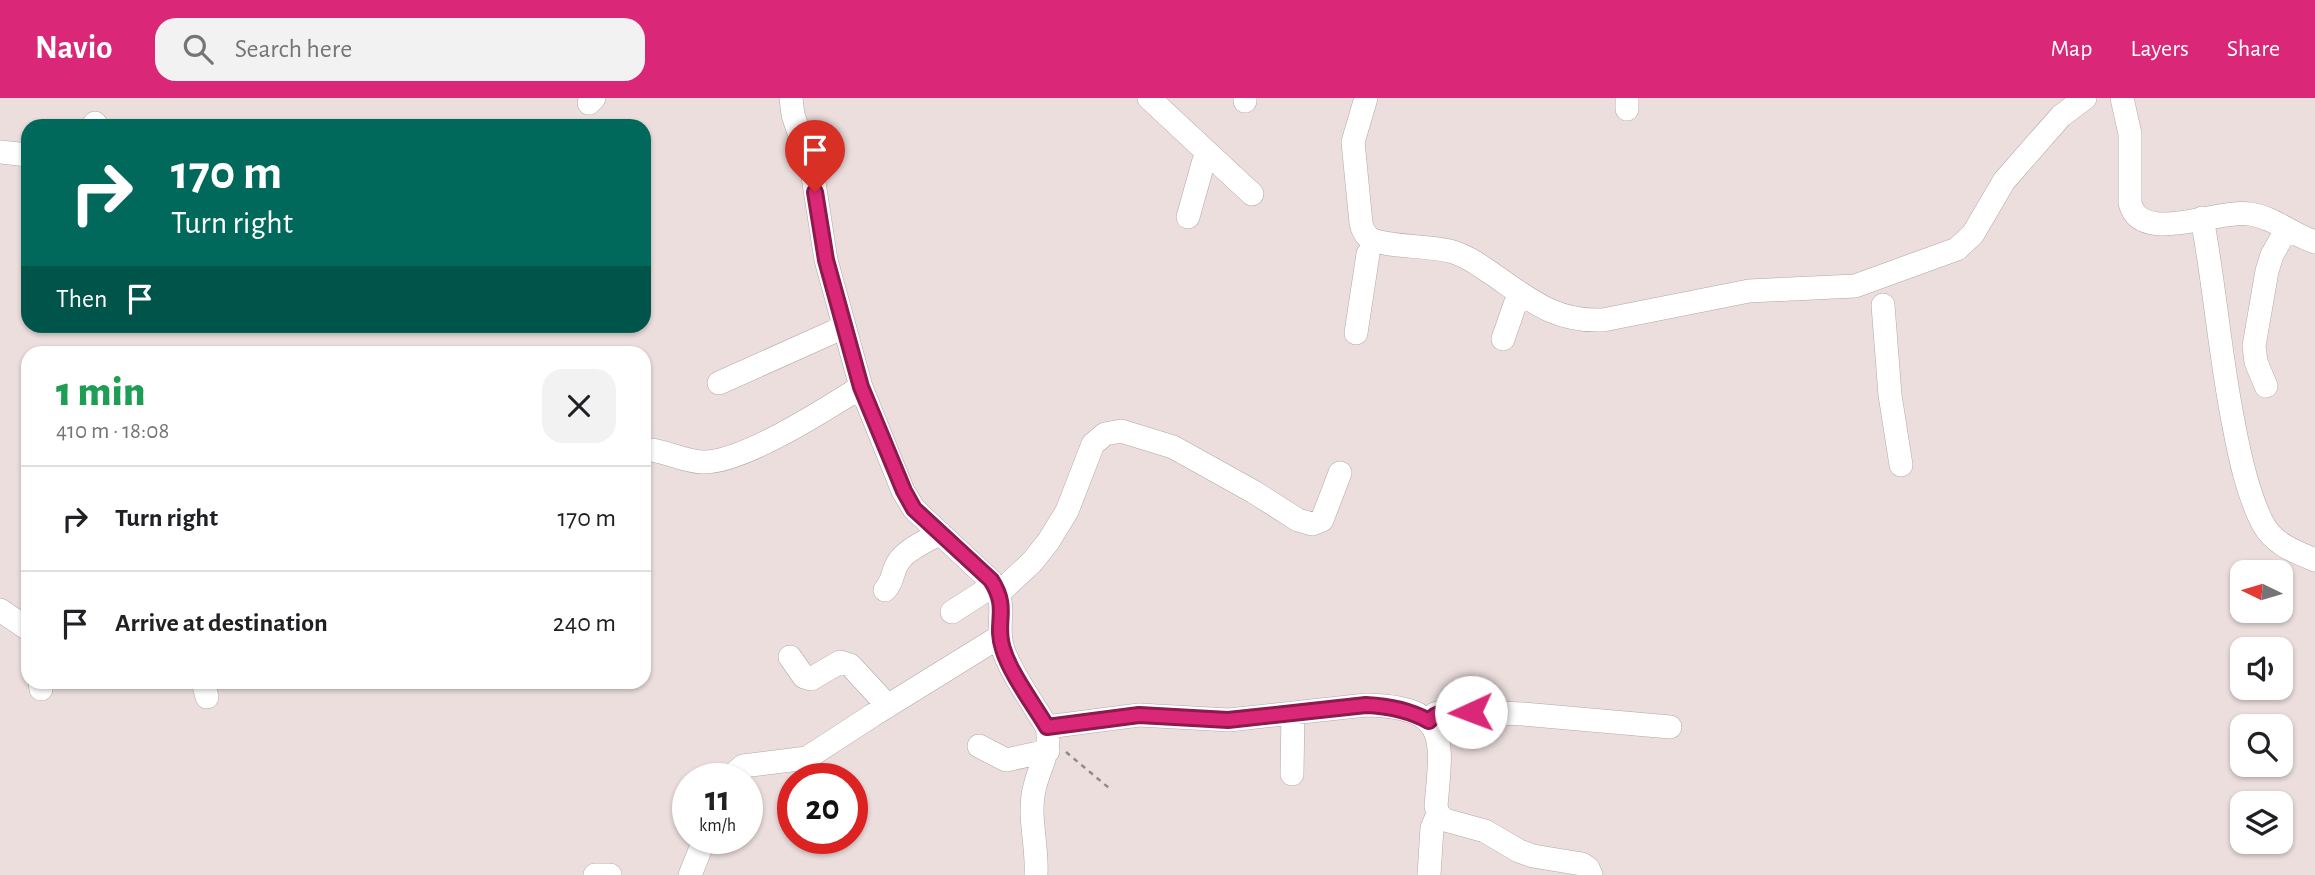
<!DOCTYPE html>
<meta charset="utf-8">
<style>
:root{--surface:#fff;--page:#f2f2f2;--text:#202124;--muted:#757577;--line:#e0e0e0;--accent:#db2777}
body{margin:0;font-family:"Alegreya Sans",sans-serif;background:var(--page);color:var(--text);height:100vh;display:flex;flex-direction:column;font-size:26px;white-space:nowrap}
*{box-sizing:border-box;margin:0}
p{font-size:23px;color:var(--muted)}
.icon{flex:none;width:38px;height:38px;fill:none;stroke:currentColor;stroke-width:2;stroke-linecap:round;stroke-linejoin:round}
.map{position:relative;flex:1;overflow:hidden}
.sheet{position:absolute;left:21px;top:248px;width:630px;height:343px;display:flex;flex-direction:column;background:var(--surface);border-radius:21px;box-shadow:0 2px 5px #0004}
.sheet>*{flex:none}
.top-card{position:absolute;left:21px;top:21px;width:630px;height:214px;border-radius:21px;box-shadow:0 2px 5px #0004;background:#00695c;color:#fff;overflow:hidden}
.needle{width:46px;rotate:275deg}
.tools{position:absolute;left:2230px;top:462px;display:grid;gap:14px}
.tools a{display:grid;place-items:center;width:63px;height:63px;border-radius:14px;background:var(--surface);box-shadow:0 2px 5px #0004;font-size:35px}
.speed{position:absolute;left:672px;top:665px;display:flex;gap:14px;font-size:35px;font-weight:700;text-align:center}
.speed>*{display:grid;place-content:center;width:91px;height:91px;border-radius:50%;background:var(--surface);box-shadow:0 2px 5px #0004;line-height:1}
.speed small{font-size:18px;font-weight:400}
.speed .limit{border:10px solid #d22;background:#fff;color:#111}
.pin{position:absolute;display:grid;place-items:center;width:60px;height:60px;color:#fff;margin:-72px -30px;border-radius:50% 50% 50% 0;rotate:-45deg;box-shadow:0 0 7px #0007}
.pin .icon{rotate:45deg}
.me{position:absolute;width:77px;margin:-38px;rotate:268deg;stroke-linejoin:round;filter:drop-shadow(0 0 5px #0008)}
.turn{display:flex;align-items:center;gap:24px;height:147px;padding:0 35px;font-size:32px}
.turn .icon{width:91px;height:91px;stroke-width:2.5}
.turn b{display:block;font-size:49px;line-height:60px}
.then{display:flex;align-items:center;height:66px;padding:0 35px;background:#0003;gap:14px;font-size:26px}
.round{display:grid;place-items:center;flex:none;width:74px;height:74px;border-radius:21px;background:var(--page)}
.overview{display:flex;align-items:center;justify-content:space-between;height:119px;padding:0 35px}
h1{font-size:42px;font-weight:800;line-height:52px;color:#1e9e55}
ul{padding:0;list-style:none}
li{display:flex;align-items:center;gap:21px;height:105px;padding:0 35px;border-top:2px solid var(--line)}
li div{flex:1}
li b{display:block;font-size:26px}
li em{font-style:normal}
header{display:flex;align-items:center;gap:42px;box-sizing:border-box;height:98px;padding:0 35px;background:var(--accent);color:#fff}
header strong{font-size:33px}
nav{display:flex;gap:38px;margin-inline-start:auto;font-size:24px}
.search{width:490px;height:63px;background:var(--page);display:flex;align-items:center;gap:18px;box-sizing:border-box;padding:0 24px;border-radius:21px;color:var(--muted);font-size:26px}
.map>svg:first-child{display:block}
</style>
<header>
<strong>Navio</strong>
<div class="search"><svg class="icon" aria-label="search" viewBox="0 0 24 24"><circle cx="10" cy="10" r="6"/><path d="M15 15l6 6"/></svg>Search here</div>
<nav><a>Map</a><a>Layers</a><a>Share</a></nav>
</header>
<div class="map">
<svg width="2315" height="777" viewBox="0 0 2315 777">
<rect width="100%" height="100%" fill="#ebdedd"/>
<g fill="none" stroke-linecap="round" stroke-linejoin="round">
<defs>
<path id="minor" d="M 791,0 L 793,17 L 812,72 L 826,162 L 861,289 L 903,393 L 914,411 L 991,483 C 1010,510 994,524 1003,551 C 1010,574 1034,607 1047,629 C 1052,651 1040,667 1035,688 C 1027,716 1038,748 1036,777
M 1149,0 L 1252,96
M 1366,0 L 1353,44 L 1361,125 C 1362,130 1364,135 1368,139 C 1381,150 1433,147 1453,154 C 1467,158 1479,167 1491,175 C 1529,201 1554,224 1603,222 L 1749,193 L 1855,188 L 1957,151 L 1973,136 L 2004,83 L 2061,18 L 2085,0
M 2122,0 L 2130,36 L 2130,105 C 2141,148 2216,111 2250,116 C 2273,119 2293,137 2315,144
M 1245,3 L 1245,0
M 589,5 L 594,0
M 1627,11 L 1627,0
M 93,28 L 95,25
M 0,54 L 28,57
M 1188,119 L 1206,55
M 2202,120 C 2215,189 2220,259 2234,328 C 2240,360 2248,397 2263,426 C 2274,446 2295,454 2315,462
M 1883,207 L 1890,297 L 1901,367
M 1356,235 L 1368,156
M 1503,241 L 1519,195
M 719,285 L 844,229
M 2266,288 L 2256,264 L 2254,248 L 2267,173 L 2272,157 L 2286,132
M 644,351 C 664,352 682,363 702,364 C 741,366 826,311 861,289
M 885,492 C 895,481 891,474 899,463 C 907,451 927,443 940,435
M 1000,494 L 1032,464 L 1048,444 L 1067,413 L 1093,346 L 1105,336 L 1121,333 L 1173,349 L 1254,394 L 1298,422 L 1312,426 L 1322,422 L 1340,375
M 0,512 L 28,531
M 952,514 L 994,487
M 790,559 L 804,579 L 811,581 L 840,564 L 850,567 L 888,608
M 40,584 L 41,591
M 203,584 L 207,599
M 1429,623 L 1435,616 L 1444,613 L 1523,616 L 1670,629
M 1047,629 L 1139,617 L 1229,622 L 1366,607 C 1450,609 1442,640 1436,708 L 1438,716 L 1445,722 L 1485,733 L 1519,753 L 1533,758 L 1582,766 L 1588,770 L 1591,777
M 979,648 L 1006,662 L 1048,653
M 1292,676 L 1293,615
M 733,681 L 736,674 L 743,668 L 807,660 L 873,617 L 999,539
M 595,777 L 610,777
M 690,777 L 705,740
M 1429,777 L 1432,730 L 1438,716"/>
</defs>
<use href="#minor" stroke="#b3a7a6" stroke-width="24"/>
<path stroke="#928a89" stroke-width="2.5" stroke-dasharray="5 5" stroke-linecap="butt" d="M 1066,654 L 1109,690"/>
<use href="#minor" stroke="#fff" stroke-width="23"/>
</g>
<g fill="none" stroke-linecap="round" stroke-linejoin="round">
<defs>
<path id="route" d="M 815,94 L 826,162 L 861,289 L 904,393 L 914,411 L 991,482 C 1010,511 994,524 1003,551 C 1010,575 1034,607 1047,629 L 1139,617 L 1228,622 L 1366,607 C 1389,608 1409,612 1429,623 C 1440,610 1454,614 1471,614"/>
</defs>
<use href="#route" stroke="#8e194d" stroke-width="18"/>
<use href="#route" stroke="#db2777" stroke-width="12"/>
</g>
</svg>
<div class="tools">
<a><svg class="needle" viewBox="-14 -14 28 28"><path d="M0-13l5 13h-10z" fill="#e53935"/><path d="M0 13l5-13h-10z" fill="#757577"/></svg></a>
<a><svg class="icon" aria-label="sound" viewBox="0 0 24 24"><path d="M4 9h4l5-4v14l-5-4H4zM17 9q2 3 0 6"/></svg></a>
<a><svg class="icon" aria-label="search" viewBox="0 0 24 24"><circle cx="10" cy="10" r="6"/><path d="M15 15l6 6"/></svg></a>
<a><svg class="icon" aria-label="layers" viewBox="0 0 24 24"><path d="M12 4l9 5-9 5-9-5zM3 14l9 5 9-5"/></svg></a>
</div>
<div class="speed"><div>11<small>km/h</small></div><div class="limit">20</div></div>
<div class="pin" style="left:815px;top:94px;background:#d93025"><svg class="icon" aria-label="arrive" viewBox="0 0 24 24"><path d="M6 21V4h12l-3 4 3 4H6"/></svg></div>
<svg class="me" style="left:1471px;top:614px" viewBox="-20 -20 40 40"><circle r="19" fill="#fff"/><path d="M0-13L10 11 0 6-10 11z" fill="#db2777"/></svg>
<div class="top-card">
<div class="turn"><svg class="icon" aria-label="right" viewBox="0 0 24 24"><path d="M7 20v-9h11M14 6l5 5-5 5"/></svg><div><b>170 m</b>Turn right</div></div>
<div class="then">Then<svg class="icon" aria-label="arrive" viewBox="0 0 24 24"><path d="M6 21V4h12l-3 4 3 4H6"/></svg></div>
</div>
<section class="sheet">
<div class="overview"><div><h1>1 min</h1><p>410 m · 18:08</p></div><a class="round"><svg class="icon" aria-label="close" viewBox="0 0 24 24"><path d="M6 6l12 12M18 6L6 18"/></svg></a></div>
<ul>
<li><svg class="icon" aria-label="right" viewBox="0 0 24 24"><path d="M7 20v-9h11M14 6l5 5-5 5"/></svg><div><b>Turn right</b></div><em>170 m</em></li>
<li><svg class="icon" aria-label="arrive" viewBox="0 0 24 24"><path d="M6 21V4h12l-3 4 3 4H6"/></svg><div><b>Arrive at destination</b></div><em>240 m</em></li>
</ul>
</section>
</div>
